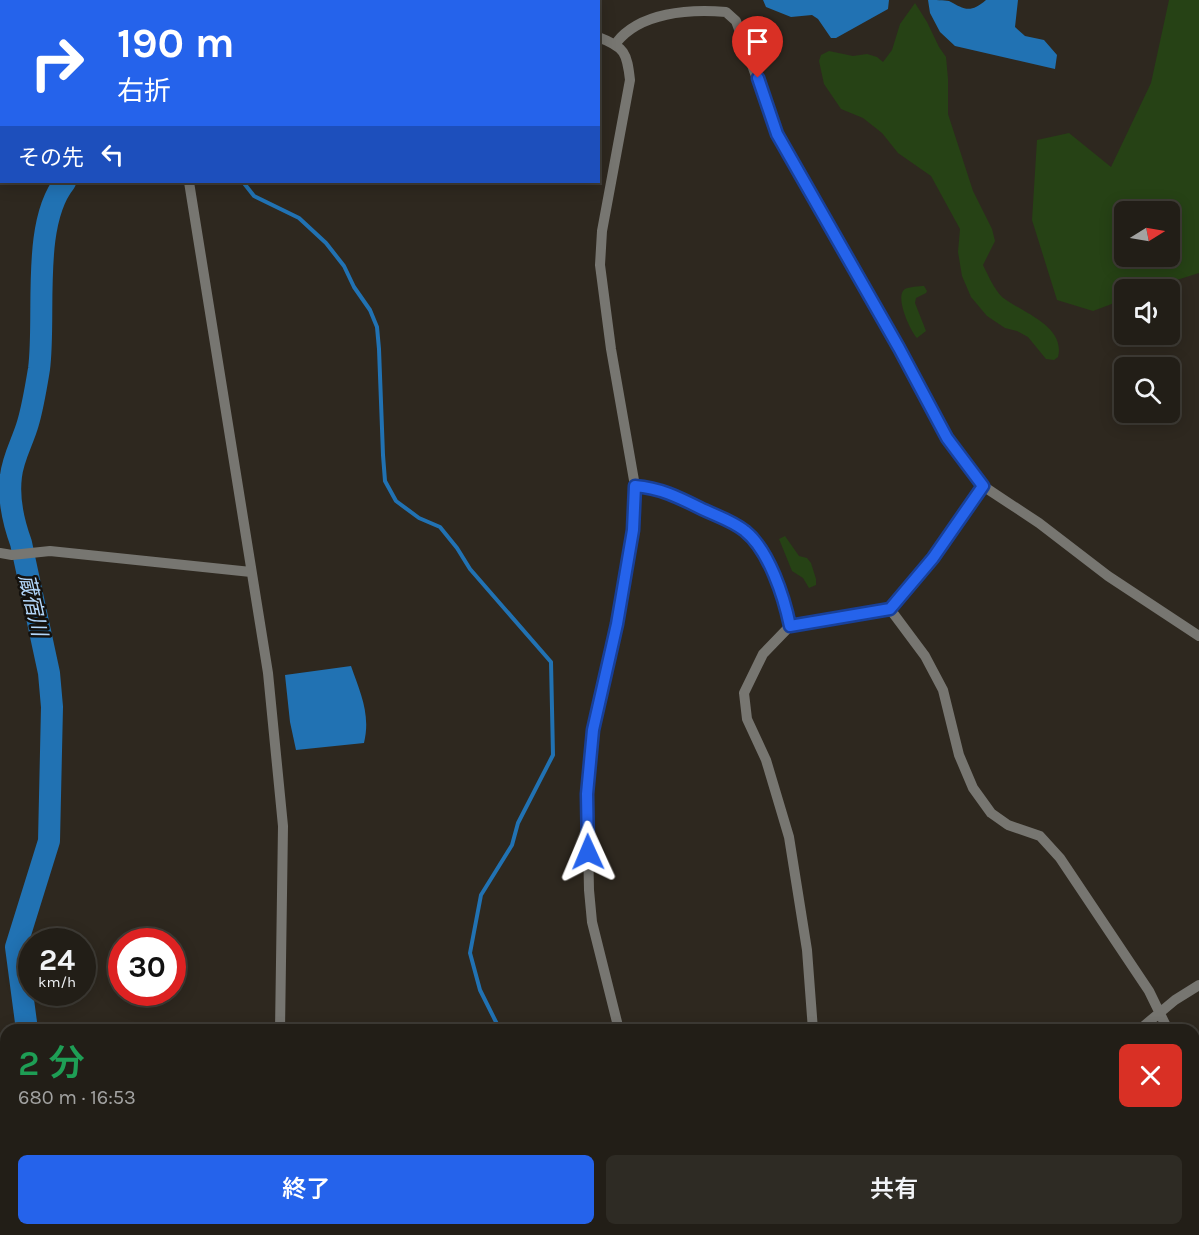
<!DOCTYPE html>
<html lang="ja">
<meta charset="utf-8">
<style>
:root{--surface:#221e17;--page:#2e2b24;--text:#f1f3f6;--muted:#a2a2a1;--line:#3f3c36;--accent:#2563eb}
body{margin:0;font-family:Karla,"Noto Sans JP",sans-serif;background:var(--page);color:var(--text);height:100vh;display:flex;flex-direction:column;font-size:22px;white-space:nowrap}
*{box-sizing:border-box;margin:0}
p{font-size:20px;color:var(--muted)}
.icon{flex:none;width:33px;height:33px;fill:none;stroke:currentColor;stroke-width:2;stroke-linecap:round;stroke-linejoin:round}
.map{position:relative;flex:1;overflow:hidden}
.drawer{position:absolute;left:0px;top:1024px;width:1200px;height:212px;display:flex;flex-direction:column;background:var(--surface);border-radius:18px 18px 0 0;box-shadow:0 3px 15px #0003,0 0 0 2px var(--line)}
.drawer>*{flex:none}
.guide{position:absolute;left:0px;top:0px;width:600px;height:183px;box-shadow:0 3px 15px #0003,0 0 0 2px var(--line);background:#2563eb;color:#fff;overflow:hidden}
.needle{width:39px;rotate:79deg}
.tools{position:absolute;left:1114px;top:201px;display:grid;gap:12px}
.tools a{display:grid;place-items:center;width:66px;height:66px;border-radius:9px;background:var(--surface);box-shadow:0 3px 15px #0003,0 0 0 2px var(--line);font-size:30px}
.speed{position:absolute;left:18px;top:928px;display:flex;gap:12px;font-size:30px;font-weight:700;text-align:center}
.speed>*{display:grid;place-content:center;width:78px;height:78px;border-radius:50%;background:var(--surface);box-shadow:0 3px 15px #0003,0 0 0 2px var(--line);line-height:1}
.speed small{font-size:15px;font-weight:400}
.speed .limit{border:9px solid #d22;background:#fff;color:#111}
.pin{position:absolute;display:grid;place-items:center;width:51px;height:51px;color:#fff;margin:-62px -26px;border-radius:50% 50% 50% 0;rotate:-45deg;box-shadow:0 0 6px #0007}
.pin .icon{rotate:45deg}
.me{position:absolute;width:66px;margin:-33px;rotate:359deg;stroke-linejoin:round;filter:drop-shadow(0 0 4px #0008)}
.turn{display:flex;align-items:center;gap:21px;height:126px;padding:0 18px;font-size:27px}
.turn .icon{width:78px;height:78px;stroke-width:2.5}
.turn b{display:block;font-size:42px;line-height:51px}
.then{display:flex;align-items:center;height:57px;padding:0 18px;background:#0003;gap:12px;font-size:22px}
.round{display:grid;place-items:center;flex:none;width:63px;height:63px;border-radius:9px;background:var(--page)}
.overview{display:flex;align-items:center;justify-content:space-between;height:102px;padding:0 18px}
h1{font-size:36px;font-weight:600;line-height:45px;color:#1e9e55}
.primary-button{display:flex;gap:12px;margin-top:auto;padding:12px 18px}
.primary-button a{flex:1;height:69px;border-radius:9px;background:var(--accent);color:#fff;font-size:24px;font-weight:600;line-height:69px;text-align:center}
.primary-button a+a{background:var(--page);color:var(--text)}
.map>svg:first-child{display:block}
</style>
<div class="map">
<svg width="1199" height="1235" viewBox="0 0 1199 1235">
<rect width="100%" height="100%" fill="#2e281f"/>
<path fill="#264215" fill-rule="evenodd" d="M 1169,0 L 1199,0 L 1199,273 L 1148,289 L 1125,290 L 1125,299 L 1093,311 L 1057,300 L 1032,220 L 1037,140 L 1069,133 L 1111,167 L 1151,83 ZM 1125,212 L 1170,212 L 1170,256 L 1125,256 Z
M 915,3 L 927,22 L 939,47 L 946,57 L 948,79 L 948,114 L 973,191 L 992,229 L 995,241 L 983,265 C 988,275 994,289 1002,297 C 1021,312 1066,326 1058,357 L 1054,360 L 1046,359 L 1028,337 L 1017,331 L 1005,328 L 987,316 L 971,297 L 962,276 L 958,252 L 960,229 L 931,176 L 898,153 L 882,133 L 863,118 L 841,109 L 824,84 L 819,61 L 821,55 L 829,51 L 853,56 L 867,54 L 877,57 L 883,62 L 892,50 L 900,24 Z
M 924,286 L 927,291 L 926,293 L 916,298 L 915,303 L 926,331 L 917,338 C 910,331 894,295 905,289 C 909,287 919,286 924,286 Z
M 785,536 L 799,556 L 807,558 L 811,563 L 816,579 L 816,585 L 809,588 L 803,578 L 792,571 L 779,539 Z"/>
<path fill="#2172b3" d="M 763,0 L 889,0 L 888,9 L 836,38 L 831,38 L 818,19 L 812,15 L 791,17 L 766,7 Z
M 928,0 C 935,0 944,0 949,1 C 964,9 970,14 986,0 L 1018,0 L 1015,27 L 1025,36 L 1044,40 L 1057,55 L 1055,69 L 955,46 L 940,32 L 930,13 Z
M 351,666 C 360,692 371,714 364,743 L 296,750 L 290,722 L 285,675 Z"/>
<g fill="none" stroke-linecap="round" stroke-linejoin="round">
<path stroke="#2172b3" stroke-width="4" d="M 152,0 L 153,2
M 243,182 L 254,196 L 299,218 L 326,243 L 344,266 L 354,287 L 370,310 L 377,327 L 379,349 L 383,455 L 385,481 L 396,501 L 419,518 L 440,527 L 457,548 L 470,569 L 551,662 L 553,755 L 518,823 L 512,845 L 481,895 L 470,953 L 480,990 L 500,1030
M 513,1235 L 513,1230"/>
<path stroke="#2172b3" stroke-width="22" d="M 56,2 L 57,0
M 27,1030 L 16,947 L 49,841 L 52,707 L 49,673 L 21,543 C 13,521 8,499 11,476 C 13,457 23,441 28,423 C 33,406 36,387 39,369 C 46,316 31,224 65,182
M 84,1230 L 84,1235"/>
<path stroke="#777671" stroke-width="10" d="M 508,0 L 512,2
M 44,2 L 45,0
M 362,2 L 364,0
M 598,37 C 625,47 627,53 630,80 L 602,231 L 600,265 L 611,349 L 635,486 L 633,530 L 617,624 L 593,730 L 587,794 L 589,890 L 592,922 L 619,1030
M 616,43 C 640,12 689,9 726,12 L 736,21 L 777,134 L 899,348 L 947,438 L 983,486 L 933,558 L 890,609 L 790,626 L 763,654 L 744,693 L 747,719 L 766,760 L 789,837 L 807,950 L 813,1030
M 0,66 L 2,66
M 189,182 L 268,673 L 283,826 L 280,1030
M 635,486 C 660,488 678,497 700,508 C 714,515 733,521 745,531 C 769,551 784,597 790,626
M 983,486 L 1039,523 L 1108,576 L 1199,636
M 0,553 L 12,555 L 50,551 L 251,572
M 890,609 L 925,656 L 943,690 L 959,755 L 973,788 L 991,813 L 1008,825 L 1040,836 L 1060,858 L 1149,991 L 1168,1030
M 1139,1030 L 1175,1000 L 1199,985
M 1194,1090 L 1199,1101
M 0,1191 L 6,1190
M 574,1230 L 575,1235
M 867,1230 L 867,1235
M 922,1230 L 934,1235
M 213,1235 L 214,1230"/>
</g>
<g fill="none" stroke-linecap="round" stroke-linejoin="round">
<defs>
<path id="route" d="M 588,852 L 587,794 L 593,730 L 617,624 L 633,530 L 635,486 C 660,488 678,497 700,508 C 714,515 733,521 745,531 C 769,550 784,597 790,626 L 890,609 L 933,558 L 983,486 L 947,438 L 899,348 L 777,134 L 758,78"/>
</defs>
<use href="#route" stroke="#184099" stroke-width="15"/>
<use href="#route" stroke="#2563eb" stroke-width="10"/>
</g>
<g text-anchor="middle" stroke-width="5" stroke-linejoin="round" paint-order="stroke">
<g font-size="21" font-style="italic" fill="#b3d7fb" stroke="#14110d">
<text transform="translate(33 605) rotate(77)" y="7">蔵宿川</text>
</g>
</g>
</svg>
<div class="tools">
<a><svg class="needle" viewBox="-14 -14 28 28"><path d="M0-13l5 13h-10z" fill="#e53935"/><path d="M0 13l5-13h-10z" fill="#a2a2a1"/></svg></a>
<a><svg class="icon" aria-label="sound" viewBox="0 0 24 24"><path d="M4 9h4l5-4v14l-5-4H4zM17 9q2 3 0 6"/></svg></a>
<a><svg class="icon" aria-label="search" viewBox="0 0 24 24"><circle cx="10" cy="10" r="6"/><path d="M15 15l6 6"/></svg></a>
</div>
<div class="speed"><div>24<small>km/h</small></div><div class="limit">30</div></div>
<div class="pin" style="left:758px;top:78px;background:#d93025"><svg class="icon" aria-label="arrive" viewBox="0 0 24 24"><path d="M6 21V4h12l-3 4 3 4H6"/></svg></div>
<svg class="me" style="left:588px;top:852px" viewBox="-20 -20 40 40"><path d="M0-17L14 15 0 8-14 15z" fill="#2563eb" stroke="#fff" stroke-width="4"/></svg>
<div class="guide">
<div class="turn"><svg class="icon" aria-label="right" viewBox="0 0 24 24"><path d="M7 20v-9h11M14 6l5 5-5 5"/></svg><div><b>190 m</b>右折</div></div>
<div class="then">その先<svg class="icon" aria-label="left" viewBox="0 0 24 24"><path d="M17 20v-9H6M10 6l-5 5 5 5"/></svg></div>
</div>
<section class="drawer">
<div class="overview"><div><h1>2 分</h1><p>680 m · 16:53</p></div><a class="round" style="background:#d93025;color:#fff"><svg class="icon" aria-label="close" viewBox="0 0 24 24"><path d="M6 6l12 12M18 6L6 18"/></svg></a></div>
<div class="primary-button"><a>終了</a><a>共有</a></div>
</section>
</div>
